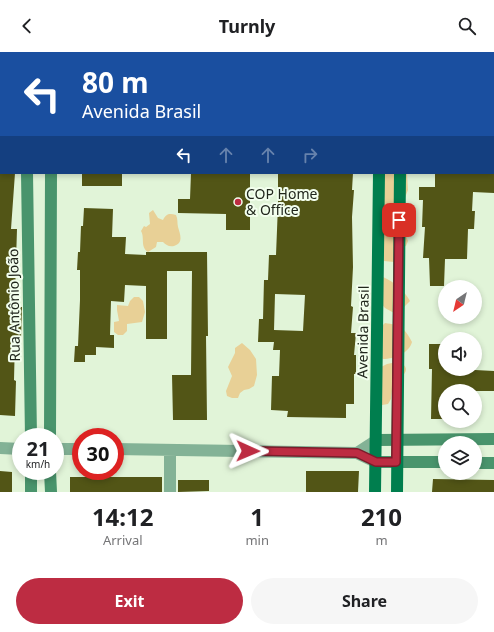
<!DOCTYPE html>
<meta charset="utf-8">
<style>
:root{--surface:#fff;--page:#f6f6f6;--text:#202124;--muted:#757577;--accent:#bd2c42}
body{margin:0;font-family:"Noto Sans",sans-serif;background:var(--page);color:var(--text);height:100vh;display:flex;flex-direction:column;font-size:15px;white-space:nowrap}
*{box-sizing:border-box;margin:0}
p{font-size:13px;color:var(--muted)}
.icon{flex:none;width:22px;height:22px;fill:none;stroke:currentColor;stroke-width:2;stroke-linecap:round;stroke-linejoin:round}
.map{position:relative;height:440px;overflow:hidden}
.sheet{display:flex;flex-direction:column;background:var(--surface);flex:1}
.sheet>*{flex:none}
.hud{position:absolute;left:0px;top:0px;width:494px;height:122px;box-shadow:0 2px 6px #0003;background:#1a4fa0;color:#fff;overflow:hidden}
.needle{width:26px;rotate:215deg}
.fabs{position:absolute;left:438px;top:228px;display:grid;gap:8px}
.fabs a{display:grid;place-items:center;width:44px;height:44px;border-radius:50%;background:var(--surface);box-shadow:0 2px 6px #0003;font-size:20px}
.speed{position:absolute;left:12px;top:376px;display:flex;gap:8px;font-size:20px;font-weight:700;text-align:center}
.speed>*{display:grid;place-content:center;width:52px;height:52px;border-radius:50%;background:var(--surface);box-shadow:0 2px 6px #0003;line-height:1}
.speed small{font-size:10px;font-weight:400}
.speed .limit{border:6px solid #d22;background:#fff;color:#111}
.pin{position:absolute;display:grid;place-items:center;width:34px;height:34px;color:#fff;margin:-17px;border-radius:8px;box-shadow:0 2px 6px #0006}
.me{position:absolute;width:44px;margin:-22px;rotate:91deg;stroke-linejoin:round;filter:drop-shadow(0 0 3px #0008)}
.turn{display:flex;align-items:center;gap:14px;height:84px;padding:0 16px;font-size:18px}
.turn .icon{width:52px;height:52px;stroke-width:2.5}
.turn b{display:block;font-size:28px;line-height:34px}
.lanes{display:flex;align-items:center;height:38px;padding:0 16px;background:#0003;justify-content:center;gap:20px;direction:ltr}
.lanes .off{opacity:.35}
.eta{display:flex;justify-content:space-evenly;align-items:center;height:68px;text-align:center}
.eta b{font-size:24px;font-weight:700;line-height:28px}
.button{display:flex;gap:8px;margin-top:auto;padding:8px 16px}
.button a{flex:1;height:46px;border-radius:24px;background:var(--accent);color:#fff;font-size:16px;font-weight:700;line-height:46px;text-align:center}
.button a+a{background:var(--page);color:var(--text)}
header{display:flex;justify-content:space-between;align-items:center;height:52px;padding:0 16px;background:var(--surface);font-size:18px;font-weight:700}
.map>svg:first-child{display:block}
</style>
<header><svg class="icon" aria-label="back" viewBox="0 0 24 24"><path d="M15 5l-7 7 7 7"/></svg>Turnly<svg class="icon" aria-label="search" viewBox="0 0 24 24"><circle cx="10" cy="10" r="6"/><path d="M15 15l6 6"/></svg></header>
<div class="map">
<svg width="494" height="440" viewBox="0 0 494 440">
<rect width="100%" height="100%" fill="#e1f4d8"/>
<path fill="#e8d096" d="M 375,121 L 407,121 L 408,138 L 404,148 L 396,150 L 393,155 L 400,164 L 404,179 L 408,189 L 406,194 L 396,197 L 394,210 L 384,209 Z
M 153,158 L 158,166 L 163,168 C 166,162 169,161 176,163 C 178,167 177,171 178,175 C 180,182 184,191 174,194 C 169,195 166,193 163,190 L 157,190 L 156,195 L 148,200 C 140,195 145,186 141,179 L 144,174 L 146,175 L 150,172 L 149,161 Z
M 383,225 C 394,230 404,238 410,249 L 399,260 L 394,261 L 385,256 L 378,248 Z
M 134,245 L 139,245 L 143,249 L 145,260 L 142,270 L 127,272 L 127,279 L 123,283 L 118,283 L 114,280 L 114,270 L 119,269 L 117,258 L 117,253 L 128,254 L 130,249 Z
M 385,271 C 400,273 405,276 412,290 C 409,301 395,307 383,307 L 378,304 L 381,275 Z
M 242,291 L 250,298 L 256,307 L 257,323 L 254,334 L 249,337 L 244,338 L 240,341 L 238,346 L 232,346 L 227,344 L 226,339 L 232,324 L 228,315 L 235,301 L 235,296 Z
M 397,310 C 415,315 402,326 393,331 L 391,347 L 388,352 L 382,353 L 378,350 L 377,317 L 387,312 Z"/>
<path fill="#525516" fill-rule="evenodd" d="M 0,121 L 15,121 L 11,177 L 17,177 L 15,242 L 17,242 L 17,255 L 22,255 L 21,286 L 15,286 L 14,328 L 16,329 L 15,364 L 0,363 Z
M 82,121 L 122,121 L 122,134 L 82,134 Z
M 191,121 L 250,121 L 250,178 L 226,178 L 226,162 L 178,161 L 178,147 L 190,147 Z
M 278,121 L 353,121 L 352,138 L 354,138 L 352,165 L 353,215 L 351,254 L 353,255 L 351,281 L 356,281 L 354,303 L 356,303 L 356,322 L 354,322 L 354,352 L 346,352 L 346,366 L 287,365 L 288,359 L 271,358 L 272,324 L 279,324 L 280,298 L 273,298 L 274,290 L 258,290 L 259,267 L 263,267 L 264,228 L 268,228 L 269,203 L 276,203 L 278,153 ZM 275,242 L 305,243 L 303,279 L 274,278 Z
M 435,121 L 494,121 L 494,141 L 473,140 L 472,159 L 475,159 L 474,177 L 468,177 L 467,207 L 445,207 L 444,234 L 430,234 L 429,206 L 423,206 L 425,175 L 422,175 L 423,148 L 419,148 L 419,135 L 435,135 Z
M 84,156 L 113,157 L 112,185 L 126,185 L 125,202 L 146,203 L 146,200 L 207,200 L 208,284 L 206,284 L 207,368 L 173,368 L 172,323 L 191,323 L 192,219 L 167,219 L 167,287 L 146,287 L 146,234 L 125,233 L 124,250 L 111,249 L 110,283 L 114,283 L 114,296 L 96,295 L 96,303 L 85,303 L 85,310 L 74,310 L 75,294 L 78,294 L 80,248 L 80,218 L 77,218 L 78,200 L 80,200 L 81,174 L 83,174 Z
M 429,292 L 445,292 L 445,317 L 475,317 L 475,318 L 494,319 L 494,339 L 445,339 L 445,367 L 431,367 L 432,317 L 429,317 Z
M 0,419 L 12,420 L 12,440 L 0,440 Z
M 306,419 L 359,419 L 358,440 L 306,440 Z
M 70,425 L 162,425 L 162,440 L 70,440 Z
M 433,427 L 494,428 L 494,440 L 432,440 Z
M 178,428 L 209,428 L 209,439 L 178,440 Z"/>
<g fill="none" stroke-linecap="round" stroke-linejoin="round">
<path stroke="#83b296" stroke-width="12" d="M 0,3 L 1,3
M 0,396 L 21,397
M 55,397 L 81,397
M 115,397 L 357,401 L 376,410
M 357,401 L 377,388
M 170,440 L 170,398"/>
<path stroke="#49946c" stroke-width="12" d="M 53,0 L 53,1
M 25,1 L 25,0
M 493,18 L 494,18
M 27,121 L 31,385
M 50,385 L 51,121
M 377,388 L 494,387
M 376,410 L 445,410
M 475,411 L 494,411
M 50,419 L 51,440
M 31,440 L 31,419"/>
<path stroke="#007e4e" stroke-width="12" d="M 402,0 L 403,1
M 373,1 L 373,0
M 375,440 L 379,121
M 397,440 L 400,121"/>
</g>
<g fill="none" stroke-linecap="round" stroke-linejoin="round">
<defs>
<path id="route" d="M 248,399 L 357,401 L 376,410 L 396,410 L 399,168"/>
</defs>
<use href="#route" stroke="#7b1d2b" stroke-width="10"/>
<use href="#route" stroke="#bd2c42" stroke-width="7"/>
</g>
<circle fill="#bd2c42" stroke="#f3ffee" stroke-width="1.5" cx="238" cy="150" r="4"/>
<g text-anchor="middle" stroke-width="4" stroke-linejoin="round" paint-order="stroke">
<g font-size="14" fill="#20261c" stroke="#f3ffee" text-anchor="start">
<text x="246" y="147">COP Home<tspan x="246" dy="16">&amp; Office</tspan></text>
</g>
<g font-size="14" fill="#20261c" stroke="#f3ffee">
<text transform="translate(14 253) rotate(-91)" y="5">Rua Antônio João</text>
<text transform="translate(363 280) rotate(-89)" y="5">Avenida Brasil</text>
</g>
</g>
</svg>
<div class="fabs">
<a><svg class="needle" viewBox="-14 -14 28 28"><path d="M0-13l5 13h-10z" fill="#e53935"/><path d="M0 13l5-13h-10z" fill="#757577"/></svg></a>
<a><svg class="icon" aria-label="sound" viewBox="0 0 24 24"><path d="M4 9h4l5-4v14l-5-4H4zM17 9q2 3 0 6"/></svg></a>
<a><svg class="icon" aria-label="search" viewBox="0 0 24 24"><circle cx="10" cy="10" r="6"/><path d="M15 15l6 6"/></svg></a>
<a><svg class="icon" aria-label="layers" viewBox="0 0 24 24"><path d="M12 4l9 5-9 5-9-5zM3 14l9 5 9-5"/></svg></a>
</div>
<div class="speed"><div>21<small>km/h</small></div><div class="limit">30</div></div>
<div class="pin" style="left:399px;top:168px;background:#d93025"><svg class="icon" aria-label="arrive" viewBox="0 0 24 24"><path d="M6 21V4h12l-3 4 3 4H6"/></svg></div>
<svg class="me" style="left:248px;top:399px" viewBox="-20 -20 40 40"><path d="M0-17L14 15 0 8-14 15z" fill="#bd2c42" stroke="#fff" stroke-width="4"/></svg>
<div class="hud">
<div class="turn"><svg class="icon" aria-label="left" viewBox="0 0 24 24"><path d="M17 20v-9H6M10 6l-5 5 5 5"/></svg><div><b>80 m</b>Avenida Brasil</div></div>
<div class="lanes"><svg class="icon" aria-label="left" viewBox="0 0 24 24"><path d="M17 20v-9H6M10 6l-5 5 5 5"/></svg><svg class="icon off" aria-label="ahead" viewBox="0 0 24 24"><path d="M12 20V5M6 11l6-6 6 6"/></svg><svg class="icon off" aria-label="ahead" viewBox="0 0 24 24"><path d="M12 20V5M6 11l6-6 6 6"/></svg><svg class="icon off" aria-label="right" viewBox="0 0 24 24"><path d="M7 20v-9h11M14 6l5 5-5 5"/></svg></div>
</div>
</div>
<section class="sheet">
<div class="eta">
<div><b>14:12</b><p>Arrival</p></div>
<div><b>1</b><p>min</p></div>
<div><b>210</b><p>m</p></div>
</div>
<div class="button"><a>Exit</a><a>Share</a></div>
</section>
